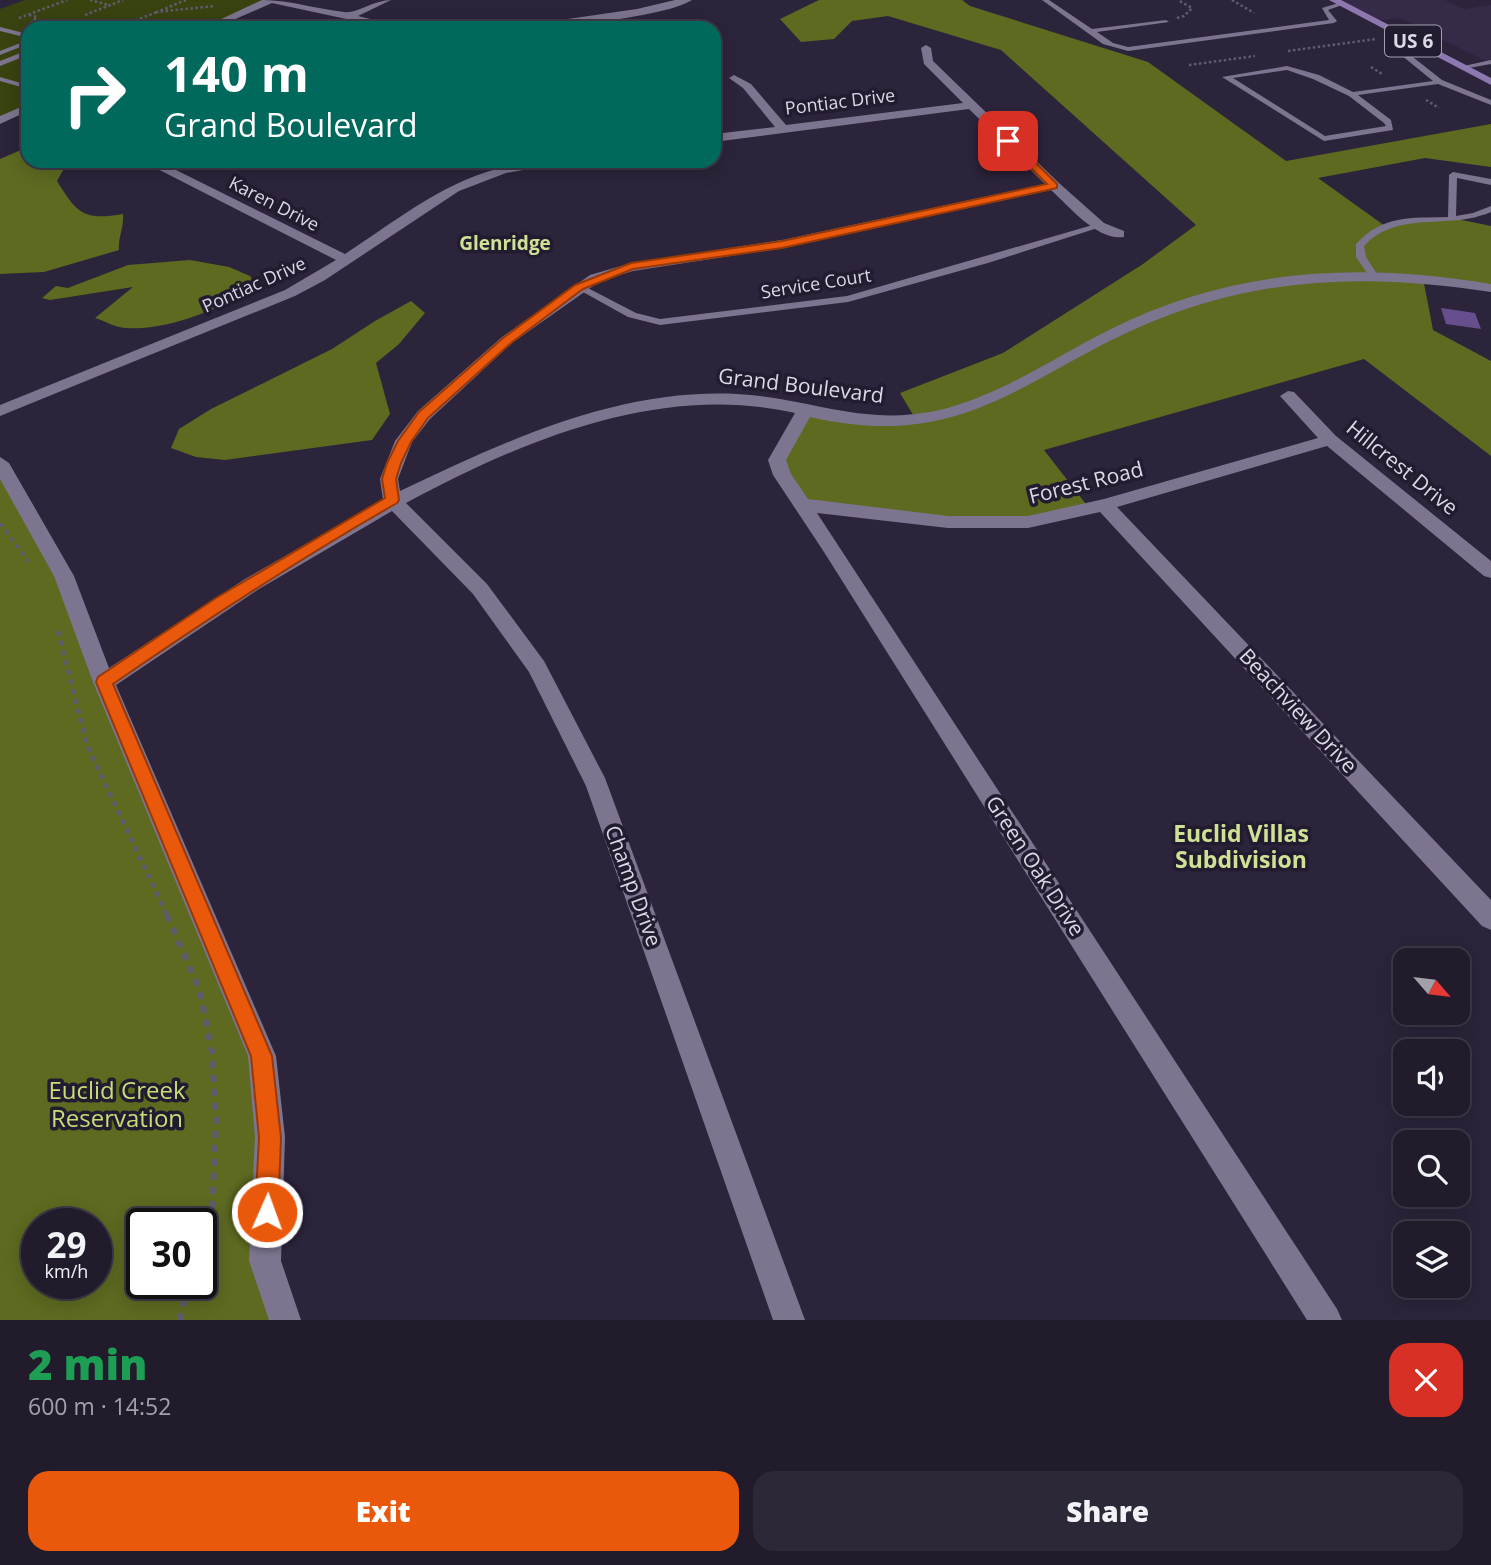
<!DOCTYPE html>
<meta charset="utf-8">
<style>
:root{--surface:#211b2c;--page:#2d2838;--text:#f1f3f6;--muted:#a2a1a9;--line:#3e3948;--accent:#ea580c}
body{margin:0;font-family:"Open Sans",sans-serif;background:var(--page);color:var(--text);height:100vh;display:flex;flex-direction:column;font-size:26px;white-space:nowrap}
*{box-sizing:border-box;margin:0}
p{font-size:23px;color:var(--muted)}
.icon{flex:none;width:38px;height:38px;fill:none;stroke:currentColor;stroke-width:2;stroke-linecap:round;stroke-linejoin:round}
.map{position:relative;height:1320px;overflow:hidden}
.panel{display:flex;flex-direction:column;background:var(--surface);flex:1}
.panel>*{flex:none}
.top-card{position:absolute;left:21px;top:21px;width:700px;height:147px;border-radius:21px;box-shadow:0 4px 18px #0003,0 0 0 2px var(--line);background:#00695c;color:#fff;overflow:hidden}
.needle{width:46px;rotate:118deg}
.controls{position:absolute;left:1393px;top:948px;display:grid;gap:14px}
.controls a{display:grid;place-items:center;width:77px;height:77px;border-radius:14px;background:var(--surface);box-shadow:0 4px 18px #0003,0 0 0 2px var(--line);font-size:35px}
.speed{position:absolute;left:21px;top:1208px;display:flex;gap:14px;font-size:35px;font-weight:700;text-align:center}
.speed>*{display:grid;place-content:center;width:91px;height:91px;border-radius:50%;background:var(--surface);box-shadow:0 4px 18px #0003,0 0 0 2px var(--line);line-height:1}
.speed small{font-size:18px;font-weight:400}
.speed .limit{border:4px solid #111;border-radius:10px;background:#fff;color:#111}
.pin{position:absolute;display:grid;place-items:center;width:60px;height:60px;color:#fff;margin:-30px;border-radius:14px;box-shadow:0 4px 10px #0006}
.me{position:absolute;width:77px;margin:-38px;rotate:2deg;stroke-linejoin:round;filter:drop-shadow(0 0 5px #0008)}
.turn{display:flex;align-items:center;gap:24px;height:147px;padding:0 28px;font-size:32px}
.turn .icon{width:91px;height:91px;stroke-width:2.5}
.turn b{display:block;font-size:49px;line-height:60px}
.round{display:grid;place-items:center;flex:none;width:74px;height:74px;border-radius:21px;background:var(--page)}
.summary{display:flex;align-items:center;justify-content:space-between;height:119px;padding:0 28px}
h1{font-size:42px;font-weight:800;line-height:52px;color:#1e9e55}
.cta{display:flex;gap:14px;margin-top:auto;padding:14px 28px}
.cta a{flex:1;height:80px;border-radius:21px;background:var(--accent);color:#fff;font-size:28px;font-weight:800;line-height:80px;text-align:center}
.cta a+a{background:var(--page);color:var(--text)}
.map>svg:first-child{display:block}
</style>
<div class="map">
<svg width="1491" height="1320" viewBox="0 0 1491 1320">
<rect width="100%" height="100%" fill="#2c243a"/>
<path fill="#352a47" d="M 1334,0 L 1445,0 L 1464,9 L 1491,5 L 1491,64 L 1400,18 L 1375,21 Z"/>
<path fill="#394310" d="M 25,0 L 270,0 L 207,28 L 28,28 L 28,107 L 0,120 L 0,9 Z"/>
<path fill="#5d6a20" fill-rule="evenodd" d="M 819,0 L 962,0 L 970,6 L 1148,62 L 1286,161 L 1491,124 L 1491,167 L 1425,158 L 1318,178 L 1385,226 L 1452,218 L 1491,226 L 1491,288 L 1423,278 L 1433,330 L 1491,361 L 1491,456 L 1364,359 L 1044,450 L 1089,508 L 1028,522 L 948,522 L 804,505 L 782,475 L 782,447 L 805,410 L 915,418 L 900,393 L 1003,353 L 1143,264 L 1196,225 L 1001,50 L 888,16 L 852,21 L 834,39 L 801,42 L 780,19 Z
M 28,147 L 28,161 L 68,161 L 57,181 C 77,213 83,221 123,214 C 124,228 118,237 119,250 L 44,272 L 0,274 L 0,159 Z
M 190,260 L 229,267 L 250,276 L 260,290 C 218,306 173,331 127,328 C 116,328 105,321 95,318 L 133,287 L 50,300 L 42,298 L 56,286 L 68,288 L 128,265 Z
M 411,301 L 425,313 L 399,344 L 376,363 L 390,414 L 372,440 L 225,460 L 196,457 L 171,448 L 179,429 L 211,409 L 332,349 L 375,321 Z
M 0,463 L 19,492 L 262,1056 L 285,1320 L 0,1320 ZM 37,1223 L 96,1223 L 96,1283 L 37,1283 ZM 142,1223 L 201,1223 L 201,1283 L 142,1283 Z"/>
<path fill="#674f8d" d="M 1441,308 L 1475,313 L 1481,329 L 1446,324 Z"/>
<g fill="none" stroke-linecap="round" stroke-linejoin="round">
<path stroke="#625b6f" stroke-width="2.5" stroke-dasharray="2.5 2.5" stroke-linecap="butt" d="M 90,0 L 109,5
M 186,0 L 157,12 L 215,6
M 1232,0 L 1254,13
M 29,15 L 37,17 L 32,22 L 45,25 L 42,28
M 85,15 L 123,0
M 19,18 L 67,0
M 1177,18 L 1184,16 L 1192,8 L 1178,0
M 126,24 L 157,12
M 1288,51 L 1376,39
M 1189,65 L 1255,56
M 1371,67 L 1382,74
M 1426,100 L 1439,108"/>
<path stroke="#625b6f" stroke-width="3.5" stroke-dasharray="4.5 4.5" stroke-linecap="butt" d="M 0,523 L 29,562"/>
<path stroke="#625b6f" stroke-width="4.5" stroke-dasharray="5 5" stroke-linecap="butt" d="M 58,631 L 87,745 L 168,917"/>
<path stroke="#625b6f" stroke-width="6" stroke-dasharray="7 7" stroke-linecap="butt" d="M 167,915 L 200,991 L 212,1052 L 216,1119 L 212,1216 L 201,1246
M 180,1320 L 188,1283"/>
<path fill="#7d748f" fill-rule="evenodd" d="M 1042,0 L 1049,0 L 1092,29 L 1166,20 L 1169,22 L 1097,32 L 1113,43 L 1128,47 L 1329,20 L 1322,8 L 1342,2 L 1345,4 L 1328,10 L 1337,21 L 1334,23 L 1128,51 L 1103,44 Z
M 0,27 L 28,34 L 28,38 L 0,31 Z
M 28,40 L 28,44 L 0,55 L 0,51 Z
M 1426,46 L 1428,49 L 1410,52 L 1409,54 L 1442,80 L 1491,100 L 1491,105 L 1438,84 L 1358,95 L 1391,120 L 1393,130 L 1324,141 L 1222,77 L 1287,66 L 1319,75 L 1353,92 L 1433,81 L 1401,55 L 1405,49 ZM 1287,70 L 1313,79 L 1349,96 L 1384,123 L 1386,126 L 1325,136 L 1233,78 Z
M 28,50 L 28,55 L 0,66 L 0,61 Z
M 1491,60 L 1491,64 L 1463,69 L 1459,67 Z
M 0,77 L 28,85 L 28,89 L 0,81 Z
M 1453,172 L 1491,179 L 1491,185 L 1457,178 L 1456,216 L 1473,213 L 1491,206 L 1491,212 C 1447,231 1399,209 1364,246 L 1366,257 L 1377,274 L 1369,276 L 1356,257 L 1356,244 C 1383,215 1410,218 1448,217 L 1449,175 Z
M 1096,224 L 1104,226 L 988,263 L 848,302 L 660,325 L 628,317 L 574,287 L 582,285 L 636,313 L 660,319 L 847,296 Z"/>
<path fill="#7d748f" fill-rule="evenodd" d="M 262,0 C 291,0 316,9 344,12 C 357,14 374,0 391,0 L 358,16 L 407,28 L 388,28 L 272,3 L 215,28 L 202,28 Z
M 675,0 L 692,0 C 666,17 555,28 521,28 L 526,25 L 637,9 Z
M 926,45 L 931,48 L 933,61 L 1059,183 L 1104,223 L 1124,231 L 1124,237 C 1097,241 1070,207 1051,190 L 782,248 L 633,271 L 600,281 L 512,343 L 430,419 L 412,442 L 398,479 L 400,491 C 505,441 618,388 737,394 C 810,398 859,426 935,411 C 999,397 1054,357 1111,329 C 1234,268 1358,262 1491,284 L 1491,292 C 1382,275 1277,275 1172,314 C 1034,364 974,455 810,417 L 786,460 L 791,474 L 808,499 L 948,516 L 1028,516 L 1104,499 L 1318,438 L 1280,396 L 1288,391 L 1294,392 L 1336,436 L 1491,561 L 1491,578 L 1484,576 L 1327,446 L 1117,507 L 1491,900 L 1491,930 L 1482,926 L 1100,512 L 1028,528 L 948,528 L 817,513 L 1337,1309 L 1342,1320 L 1307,1320 L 824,552 L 773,475 L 768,460 L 795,413 C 661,382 523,440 406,503 L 487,584 L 544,661 L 605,778 L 805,1320 L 773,1320 L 586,786 L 529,672 L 473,594 L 392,511 L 259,589 L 116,685 L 276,1056 L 285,1137 L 281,1261 L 301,1320 L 269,1320 L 249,1261 L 255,1137 L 248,1056 L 93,682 L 54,576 L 0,479 L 0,457 L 9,463 L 74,576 L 109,668 L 245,579 L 383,500 L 380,479 L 395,441 L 418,411 L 502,337 L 590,275 L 631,263 L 782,240 L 1045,184 L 969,109 L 714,142 L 714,134 L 775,127 L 743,88 L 729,78 L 734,75 L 751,84 L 786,125 L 963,103 L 924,64 L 921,48 Z
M 28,104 L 28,111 L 0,124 L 0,116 Z
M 142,161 L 158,161 L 345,254 C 415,208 468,161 557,161 L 555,164 L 506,173 L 459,191 L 325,280 L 295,296 L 0,416 L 0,405 L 285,290 L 336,260 Z"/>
<path fill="#8d79b0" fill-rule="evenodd" d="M 1329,0 L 1341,0 L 1491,78 L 1491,85 Z"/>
</g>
<path fill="#ea580c" stroke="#983908" stroke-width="2" d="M 1005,139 L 1012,139 L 1057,184 L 1057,188 L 782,248 L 633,269 L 583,289 L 511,343 L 428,418 L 411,442 L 401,463 L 396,479 L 399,500 L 397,503 C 299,559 206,620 113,684 L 272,1056 L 281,1138 L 278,1212 L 275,1220 L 267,1223 L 259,1220 L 255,1212 L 259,1138 L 251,1056 L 96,682 L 98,677 L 216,598 L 385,498 L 382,479 L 387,463 L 398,441 L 419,412 L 503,338 L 575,285 L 631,263 L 782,241 L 1047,184 L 1005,143 Z"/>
<g text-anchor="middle" stroke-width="7" stroke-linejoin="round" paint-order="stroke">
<g font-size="18" fill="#dcd8e6" stroke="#231b30">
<text transform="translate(840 102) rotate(-7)" y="6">Pontiac Drive</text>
<text transform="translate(274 204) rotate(27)" y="6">Karen Drive</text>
<text transform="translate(816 284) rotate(-9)" y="6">Service Court</text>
<text transform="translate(254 285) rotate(-24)" y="6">Pontiac Drive</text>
</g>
<rect fill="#231b30" stroke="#a49faf" stroke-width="2" x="1385" y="25.5" width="56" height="31" rx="5"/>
<g font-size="19" font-weight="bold" fill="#dcd8e6">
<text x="1413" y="48">US 6</text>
</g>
<g font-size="19" font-weight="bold" fill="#cfe195" stroke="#231b30">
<text x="505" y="250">Glenridge</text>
</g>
<g font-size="21" fill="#dcd8e6" stroke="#231b30">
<text transform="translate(801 386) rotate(7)" y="7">Grand Boulevard</text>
<text transform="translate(1402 468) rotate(39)" y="7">Hillcrest Drive</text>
<text transform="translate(1086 483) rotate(-14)" y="7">Forest Road</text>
<text transform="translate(1298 711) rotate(47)" y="7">Beachview Drive</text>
<text transform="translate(1035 866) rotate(57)" y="7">Green Oak Drive</text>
<text transform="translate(633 886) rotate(70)" y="7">Champ Drive</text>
</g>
<g font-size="23" font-weight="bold" fill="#cfe195" stroke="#231b30">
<text x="1241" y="842">Euclid Villas<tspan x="1241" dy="26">Subdivision</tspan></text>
</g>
<g font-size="24" fill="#c7dd77" stroke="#231b30">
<text x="117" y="1099">Euclid Creek<tspan x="117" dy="28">Reservation</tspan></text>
</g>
</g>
</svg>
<div class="controls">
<a><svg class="needle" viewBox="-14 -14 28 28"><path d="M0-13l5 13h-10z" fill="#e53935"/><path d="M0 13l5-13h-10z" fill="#a2a1a9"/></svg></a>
<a><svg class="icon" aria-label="sound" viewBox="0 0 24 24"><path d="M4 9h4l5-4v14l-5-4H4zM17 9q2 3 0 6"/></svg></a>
<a><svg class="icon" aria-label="search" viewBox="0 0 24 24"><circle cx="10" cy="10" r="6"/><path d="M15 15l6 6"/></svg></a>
<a><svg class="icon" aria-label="layers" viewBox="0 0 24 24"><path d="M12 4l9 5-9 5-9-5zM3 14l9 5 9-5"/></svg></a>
</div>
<div class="speed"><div>29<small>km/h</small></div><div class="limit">30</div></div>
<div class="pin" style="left:1008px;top:141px;background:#d93025"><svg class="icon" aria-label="arrive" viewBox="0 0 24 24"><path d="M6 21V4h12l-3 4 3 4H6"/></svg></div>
<svg class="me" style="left:267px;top:1212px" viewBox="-20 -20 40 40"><circle r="17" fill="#ea580c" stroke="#fff" stroke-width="3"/><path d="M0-11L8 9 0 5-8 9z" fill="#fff"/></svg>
<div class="top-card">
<div class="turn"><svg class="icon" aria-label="right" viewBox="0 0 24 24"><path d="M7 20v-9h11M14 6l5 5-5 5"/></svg><div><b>140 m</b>Grand Boulevard</div></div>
</div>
</div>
<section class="panel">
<div class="summary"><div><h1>2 min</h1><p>600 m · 14:52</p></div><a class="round" style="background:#d93025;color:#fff"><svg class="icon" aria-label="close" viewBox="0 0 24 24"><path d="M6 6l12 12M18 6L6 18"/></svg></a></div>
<div class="cta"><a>Exit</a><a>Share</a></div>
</section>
